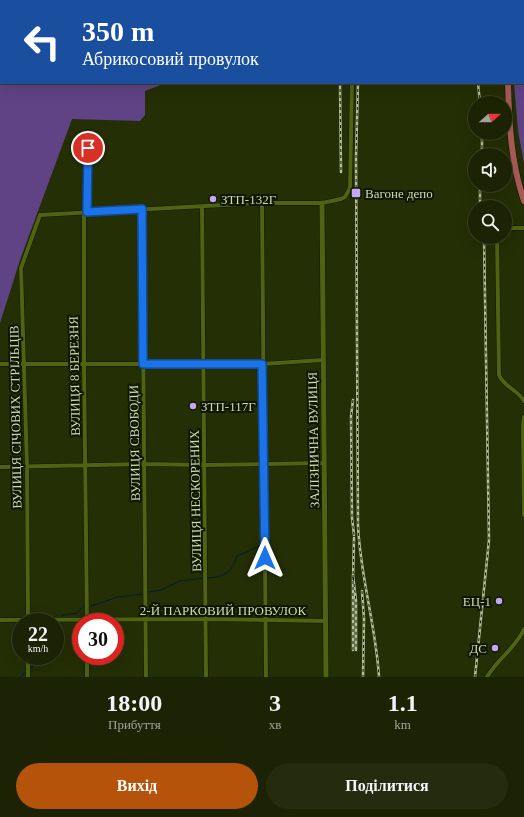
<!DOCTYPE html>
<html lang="uk">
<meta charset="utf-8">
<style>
:root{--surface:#1c2304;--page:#252b0e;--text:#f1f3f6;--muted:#a0a49a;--line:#3a4026;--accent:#b45309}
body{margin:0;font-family:"Times New Roman",serif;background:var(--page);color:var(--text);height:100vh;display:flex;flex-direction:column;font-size:15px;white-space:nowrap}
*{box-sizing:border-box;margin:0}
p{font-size:13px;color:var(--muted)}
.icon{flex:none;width:22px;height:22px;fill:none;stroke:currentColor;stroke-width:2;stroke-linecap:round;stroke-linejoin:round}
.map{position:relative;height:677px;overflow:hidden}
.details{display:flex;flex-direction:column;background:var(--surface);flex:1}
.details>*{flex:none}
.guide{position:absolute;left:0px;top:0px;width:524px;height:84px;box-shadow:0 4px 16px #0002,0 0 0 1px var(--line);background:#1a4fa0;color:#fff;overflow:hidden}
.needle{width:26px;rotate:69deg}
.controls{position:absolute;left:468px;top:96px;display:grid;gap:8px}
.controls a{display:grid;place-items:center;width:44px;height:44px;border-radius:50%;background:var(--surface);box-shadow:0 4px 16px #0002,0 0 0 1px var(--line);font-size:20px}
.speed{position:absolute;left:12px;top:613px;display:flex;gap:8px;font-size:20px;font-weight:700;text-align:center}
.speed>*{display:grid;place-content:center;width:52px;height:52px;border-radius:50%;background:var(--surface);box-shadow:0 4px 16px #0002,0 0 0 1px var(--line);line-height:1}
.speed small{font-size:10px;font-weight:400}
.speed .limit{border:6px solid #d22;background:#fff;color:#111}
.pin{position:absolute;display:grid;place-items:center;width:34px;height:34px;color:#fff;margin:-17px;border:2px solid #fff;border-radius:50%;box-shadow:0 1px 4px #0007}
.me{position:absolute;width:44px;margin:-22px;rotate:0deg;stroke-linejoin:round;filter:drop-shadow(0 0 3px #0008)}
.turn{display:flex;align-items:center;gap:14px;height:84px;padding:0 16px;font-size:18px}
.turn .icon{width:52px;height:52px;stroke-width:2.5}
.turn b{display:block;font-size:28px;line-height:34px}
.eta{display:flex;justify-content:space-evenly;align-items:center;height:68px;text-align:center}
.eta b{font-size:24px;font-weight:700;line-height:28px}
.button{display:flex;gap:8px;margin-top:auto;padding:8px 16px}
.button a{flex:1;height:46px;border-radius:24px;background:var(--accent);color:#fff;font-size:16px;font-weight:700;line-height:46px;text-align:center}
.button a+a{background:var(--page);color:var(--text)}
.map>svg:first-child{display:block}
</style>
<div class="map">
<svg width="524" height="677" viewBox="0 0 524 677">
<rect width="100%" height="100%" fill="#252f05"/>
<path fill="#5f4384" d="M 0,0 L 236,1 L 1,1 L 1,83 L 166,83 L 145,91 L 145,115 L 140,121 L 72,119 L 20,260 L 0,323 Z
M 524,56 L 524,163 L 518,131 L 514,83 L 523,83 Z"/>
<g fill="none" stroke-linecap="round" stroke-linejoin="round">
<path stroke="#001d31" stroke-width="1" d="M 207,578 C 225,577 231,573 237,556 L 249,551 L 262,544
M 149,592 L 161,590 L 180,581 L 204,578
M 91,606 L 118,597 L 143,594
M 61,617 L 63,615 L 77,613 L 83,607
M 55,626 L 58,622
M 32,669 L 34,656
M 21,677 L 25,672"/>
<defs>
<path id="minor" d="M 353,0 L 353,1
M 262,203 L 266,677
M 202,206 L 206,677
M 142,209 L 146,677
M 505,228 L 524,228
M 497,237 L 499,375 C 504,387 518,390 524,401
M 0,364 L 262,364 L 323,360
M 524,417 L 523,425 L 524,515
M 0,467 L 144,464 L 205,465 L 324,463
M 0,620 L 206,619 L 326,621
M 28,622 L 27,466 L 21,268 L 40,215 L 262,203 L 322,203 L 341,199 L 345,197 L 350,188 L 352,83
M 87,622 L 84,364 L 84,216 L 87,212 L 88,132
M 28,656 L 28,677
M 87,656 L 87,677
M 487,677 C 497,659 516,648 524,629"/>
<path id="tertiary" d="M 523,36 L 524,37
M 322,203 L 326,677"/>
<path id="primary" d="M 502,0 L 502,1
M 508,83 C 509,123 511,163 524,201"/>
</defs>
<use href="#minor" stroke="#0f1501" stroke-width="5"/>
<use href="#tertiary" stroke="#0f1501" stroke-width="6"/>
<use href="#primary" stroke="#0f1501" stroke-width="7"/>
<use href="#minor" stroke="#506311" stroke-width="4"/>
<use href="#tertiary" stroke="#506311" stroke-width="5"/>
<use href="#primary" stroke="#a85b57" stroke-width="6"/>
<defs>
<path id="rail" d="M 337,0 L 337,1
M 464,0 L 464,1
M 349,1 L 349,0
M 364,1 L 364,0
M 340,83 L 341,172
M 358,83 L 356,157 L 358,525 C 360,576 376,626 379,677
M 478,83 L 480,103
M 482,133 L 482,155
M 480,185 L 480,207
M 353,400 L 351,416 L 352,518 L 354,535
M 353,580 L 354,538
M 362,591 L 364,619 L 363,677
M 353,650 L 353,575 L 356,601 L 356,650
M 475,677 L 489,540 L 484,237"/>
</defs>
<use href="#rail" stroke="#b5c19a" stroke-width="2.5"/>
<use href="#rail" stroke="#0f1600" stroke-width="1" stroke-dasharray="3" stroke-linecap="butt"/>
</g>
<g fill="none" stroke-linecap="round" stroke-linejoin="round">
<defs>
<path id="route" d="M 88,148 L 87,212 L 142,209 L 143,364 L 262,364 L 265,558"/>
</defs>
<use href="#route" stroke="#114b97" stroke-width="10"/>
<use href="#route" stroke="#1a73e8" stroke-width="7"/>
</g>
<g fill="#c4a7f1" stroke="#0f1600" stroke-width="1.5">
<rect x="351" y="188" width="10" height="10" rx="2"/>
<circle cx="213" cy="199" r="4"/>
<circle cx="193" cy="406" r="4"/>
<circle cx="499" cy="601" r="4"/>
<circle cx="495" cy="648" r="4"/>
</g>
<g text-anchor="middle" stroke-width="4" stroke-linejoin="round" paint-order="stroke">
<g font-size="13" fill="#cfdbb5" stroke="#0f1600" text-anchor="start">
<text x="365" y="198">Вагоне депо</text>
<text x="221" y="204">ЗТП-132Г</text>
<text x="201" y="411">ЗТП-117Г</text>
<text x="491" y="606" text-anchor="end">ЕЦ-1</text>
<text x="487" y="653" text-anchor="end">ДС</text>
</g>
<g font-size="13" fill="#cfdbb5" stroke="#0f1600">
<text transform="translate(74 376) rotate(-91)" y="5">ВУЛИЦЯ 8 БЕРЕЗНЯ</text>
<text transform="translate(15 417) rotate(-91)" y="5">ВУЛИЦЯ СІЧОВИХ СТРІЛЬЦІВ</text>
<text transform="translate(313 440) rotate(-91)" y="5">ЗАЛІЗНИЧНА ВУЛИЦЯ</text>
<text transform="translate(134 443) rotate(-91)" y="5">ВУЛИЦЯ СВОБОДИ</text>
<text transform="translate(195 501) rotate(-91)" y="5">ВУЛИЦЯ НЕСКОРЕНИХ</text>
<text x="223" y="615">2-Й ПАРКОВИЙ ПРОВУЛОК</text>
</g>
</g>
</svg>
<div class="controls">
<a><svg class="needle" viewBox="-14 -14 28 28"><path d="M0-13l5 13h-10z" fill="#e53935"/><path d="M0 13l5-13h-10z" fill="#a0a49a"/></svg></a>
<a><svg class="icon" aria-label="sound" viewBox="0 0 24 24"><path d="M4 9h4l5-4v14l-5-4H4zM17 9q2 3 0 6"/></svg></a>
<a><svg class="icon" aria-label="search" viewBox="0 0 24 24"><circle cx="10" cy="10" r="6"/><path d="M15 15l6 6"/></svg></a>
</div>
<div class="speed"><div>22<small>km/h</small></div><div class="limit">30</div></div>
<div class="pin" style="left:88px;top:148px;background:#d93025"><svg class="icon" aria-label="arrive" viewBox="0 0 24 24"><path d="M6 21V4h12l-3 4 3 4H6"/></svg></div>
<svg class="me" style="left:265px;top:558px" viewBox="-20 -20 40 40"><path d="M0-17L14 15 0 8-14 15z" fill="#1a73e8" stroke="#fff" stroke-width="4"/></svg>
<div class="guide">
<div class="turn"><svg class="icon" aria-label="left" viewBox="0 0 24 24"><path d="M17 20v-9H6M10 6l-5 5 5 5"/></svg><div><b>350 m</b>Абрикосовий провулок</div></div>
</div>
</div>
<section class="details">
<div class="eta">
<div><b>18:00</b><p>Прибуття</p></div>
<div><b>3</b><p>хв</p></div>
<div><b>1.1</b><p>km</p></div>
</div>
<div class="button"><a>Вихід</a><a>Поділитися</a></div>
</section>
